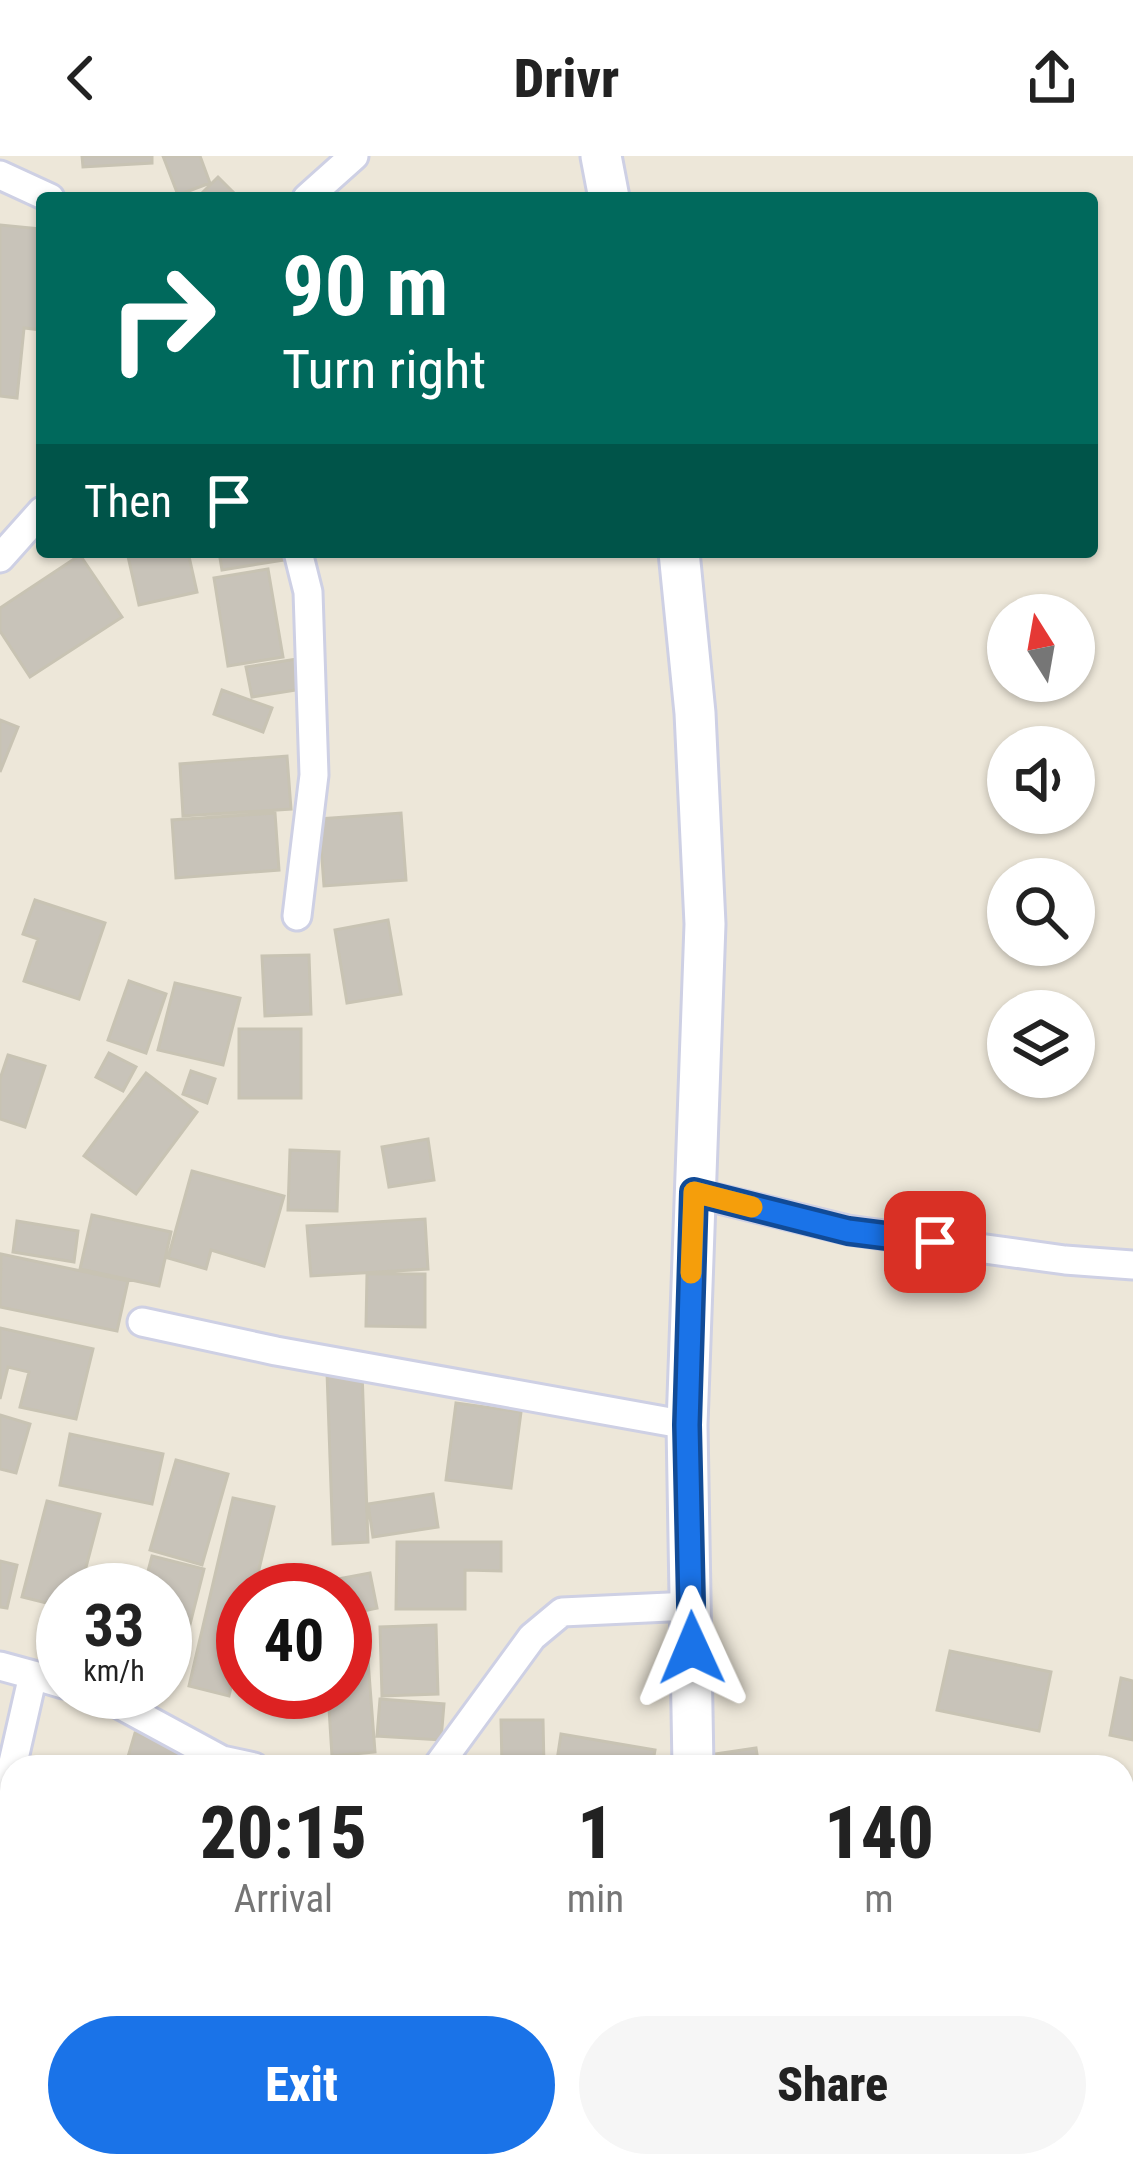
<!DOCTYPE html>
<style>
:root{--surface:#fff;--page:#f6f6f6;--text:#222;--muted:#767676;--accent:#1a73e8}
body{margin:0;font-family:"Roboto Condensed",sans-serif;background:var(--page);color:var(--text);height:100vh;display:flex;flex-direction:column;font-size:45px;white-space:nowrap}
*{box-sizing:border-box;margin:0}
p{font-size:39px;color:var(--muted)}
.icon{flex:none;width:66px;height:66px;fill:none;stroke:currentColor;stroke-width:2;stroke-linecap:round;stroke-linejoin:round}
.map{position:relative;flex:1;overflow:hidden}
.drawer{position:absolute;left:0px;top:1599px;width:1134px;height:423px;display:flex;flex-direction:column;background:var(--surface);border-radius:36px 36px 0 0;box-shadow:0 3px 9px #0004}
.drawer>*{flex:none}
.hud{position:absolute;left:36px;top:36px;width:1062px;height:366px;border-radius:12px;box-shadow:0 3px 9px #0004;background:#00695c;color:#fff;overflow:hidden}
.needle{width:78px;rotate:349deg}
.tools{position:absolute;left:987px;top:438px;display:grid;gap:24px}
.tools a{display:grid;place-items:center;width:108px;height:108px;border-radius:50%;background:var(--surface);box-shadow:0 3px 9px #0004;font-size:60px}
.speed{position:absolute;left:36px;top:1407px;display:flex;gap:24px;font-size:60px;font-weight:700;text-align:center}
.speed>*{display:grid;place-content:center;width:156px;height:156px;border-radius:50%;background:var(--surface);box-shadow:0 3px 9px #0004;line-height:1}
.speed small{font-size:30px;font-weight:400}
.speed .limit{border:18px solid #d22;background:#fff;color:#111}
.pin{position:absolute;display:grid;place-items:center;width:102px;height:102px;color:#fff;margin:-51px;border-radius:24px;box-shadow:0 6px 18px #0006}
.me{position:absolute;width:132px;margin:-66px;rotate:359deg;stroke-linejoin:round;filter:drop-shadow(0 0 9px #0008)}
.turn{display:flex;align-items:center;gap:42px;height:252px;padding:0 48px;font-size:54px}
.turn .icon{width:156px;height:156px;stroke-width:2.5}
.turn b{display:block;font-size:84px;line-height:102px}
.then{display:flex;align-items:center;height:114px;padding:0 48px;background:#0003;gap:24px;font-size:45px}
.eta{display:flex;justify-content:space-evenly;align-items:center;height:204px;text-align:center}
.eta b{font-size:72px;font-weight:800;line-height:84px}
.cta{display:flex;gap:24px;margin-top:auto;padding:24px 48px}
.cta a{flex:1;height:138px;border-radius:72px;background:var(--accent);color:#fff;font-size:48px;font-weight:800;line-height:138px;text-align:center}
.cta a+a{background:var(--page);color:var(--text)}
header{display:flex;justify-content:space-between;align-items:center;height:156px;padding:0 48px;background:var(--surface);font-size:54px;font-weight:800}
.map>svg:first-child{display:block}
</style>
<header><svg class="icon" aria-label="back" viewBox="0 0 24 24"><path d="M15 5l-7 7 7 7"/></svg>Drivr<svg class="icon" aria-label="share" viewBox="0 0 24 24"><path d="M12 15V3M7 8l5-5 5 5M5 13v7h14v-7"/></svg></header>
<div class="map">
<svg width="1133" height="2020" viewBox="0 0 1133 2020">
<rect width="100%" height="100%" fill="#ede7d9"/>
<path fill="#c8c3b9" stroke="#c8c3b3" stroke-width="3" d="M 82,0 L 152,0 L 152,7 L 83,11 Z
M 163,0 L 200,0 L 210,27 L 178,39 Z
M 218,21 L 239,42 L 197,42 Z
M 0,69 L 42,73 L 42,174 L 24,172 L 17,242 L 0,240 Z
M 127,396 L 188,396 L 197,436 L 139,449 Z
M 219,396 L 283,396 L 284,404 L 222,414 Z
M 80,399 L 122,461 L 30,521 L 0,475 L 0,452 Z
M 268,413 L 283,501 L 228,510 L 214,422 Z
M 297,503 L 302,533 L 252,541 L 246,511 Z
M 222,534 L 272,552 L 263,576 L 214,558 Z
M 0,564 L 18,571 L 0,616 Z
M 287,600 L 291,653 L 183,660 L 180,608 Z
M 275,657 L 279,714 L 176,722 L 172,664 Z
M 401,657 L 406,724 L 324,730 L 319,663 Z
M 35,744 L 105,767 L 79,843 L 24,825 L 38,783 L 23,778 Z
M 388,764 L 401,838 L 347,847 L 335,774 Z
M 309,799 L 311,858 L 265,860 L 262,800 Z
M 129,825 L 166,838 L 146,897 L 108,884 Z
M 175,827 L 240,842 L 223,909 L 158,894 Z
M 239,873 L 301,873 L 301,942 L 239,942 Z
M 109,897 L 136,911 L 123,935 L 96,921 Z
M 8,899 L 45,910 L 25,971 L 0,963 L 0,923 Z
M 191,915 L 215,923 L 207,947 L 183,938 Z
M 146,917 L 197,956 L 136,1038 L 84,1000 Z
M 428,983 L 434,1024 L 389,1031 L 382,991 Z
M 290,994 L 339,996 L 337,1055 L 288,1054 Z
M 192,1015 L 284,1040 L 264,1110 L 211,1094 L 206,1113 L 168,1102 Z
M 92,1059 L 171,1076 L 159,1130 L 80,1113 Z
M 425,1063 L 428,1113 L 311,1120 L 307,1070 Z
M 17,1065 L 78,1075 L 74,1106 L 13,1096 Z
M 1,1098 L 128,1125 L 117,1175 L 0,1151 Z
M 367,1118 L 425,1118 L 425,1171 L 366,1170 Z
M 0,1172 L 93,1193 L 76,1263 L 20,1251 L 29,1216 L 8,1211 L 0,1243 Z
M 362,1215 L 368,1386 L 333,1388 L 327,1216 Z
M 456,1247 L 521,1256 L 511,1332 L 446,1324 Z
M 0,1259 L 30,1268 L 16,1317 L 0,1313 Z
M 70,1278 L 163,1298 L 152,1348 L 60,1329 Z
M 176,1304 L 228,1318 L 202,1409 L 150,1394 Z
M 433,1338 L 438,1371 L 373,1381 L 368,1348 Z
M 233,1342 L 274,1351 L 254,1434 L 243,1434 L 243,1481 L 229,1540 L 189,1530 Z
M 47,1345 L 100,1358 L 80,1434 L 63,1434 L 63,1451 L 22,1441 Z
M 397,1386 L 501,1386 L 501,1415 L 465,1414 L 465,1453 L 396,1453 Z
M 152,1400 L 204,1413 L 180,1508 L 165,1504 L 165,1434 L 143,1434 Z
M 0,1405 L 17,1409 L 7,1452 L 0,1451 Z
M 370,1417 L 377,1452 L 345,1459 L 345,1434 L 323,1434 L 322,1426 Z
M 436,1469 L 438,1538 L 382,1540 L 380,1471 Z
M 366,1478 L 375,1596 L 332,1600 L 328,1536 L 345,1536 L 345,1480 Z
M 950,1495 L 1051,1516 L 1039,1575 L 937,1554 Z
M 1121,1522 L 1133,1525 L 1133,1584 L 1110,1579 Z
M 380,1543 L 444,1548 L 441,1584 L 377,1580 Z
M 501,1564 L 543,1564 L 544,1611 L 502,1611 Z
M 135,1577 L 195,1595 L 191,1611 L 125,1611 Z
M 561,1578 L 655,1594 L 652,1611 L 556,1611 Z
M 756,1592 L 759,1611 L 717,1611 L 715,1598 Z
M 7,1858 L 12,1890 L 12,1926 L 0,1928 L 0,1859 Z
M 0,1986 L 12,1987 L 12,2010 L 52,2010 L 51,2020 L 0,2020 Z
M 155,2010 L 227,2010 L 225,2020 L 154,2020 Z"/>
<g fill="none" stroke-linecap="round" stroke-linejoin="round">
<defs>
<path id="street" d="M 0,19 L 50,42
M 307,42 L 354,0
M 0,402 L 42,355
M 297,760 L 314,619 L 308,436 L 298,396
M 694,1037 L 848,1074 L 1065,1104 L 1133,1109
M 142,1166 L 276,1195 L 687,1269
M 0,1510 L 33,1519
M 92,1536 L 104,1540 L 222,1604 L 254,1611
M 437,1611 L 532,1481 L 562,1456 L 690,1450
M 0,1695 L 10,1620 L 33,1519 L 63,1528"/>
<path id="secondary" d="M 601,0 L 609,42
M 679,396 L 695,557 L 705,768 L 687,1269 L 693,1611
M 690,2010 L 691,2020"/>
</defs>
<use href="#street" stroke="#ced0e4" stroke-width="33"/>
<use href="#secondary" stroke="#ced0e4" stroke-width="45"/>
<use href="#street" stroke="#fff" stroke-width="27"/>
<use href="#secondary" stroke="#fff" stroke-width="39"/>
</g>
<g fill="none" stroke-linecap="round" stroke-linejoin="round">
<defs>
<path id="route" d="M 692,1492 L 687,1269 L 694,1036 L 848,1075 L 935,1086"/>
</defs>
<use href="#route" stroke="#114b97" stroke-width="30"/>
<use href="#route" stroke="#1a73e8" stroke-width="21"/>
<path stroke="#f59e0b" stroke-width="21" d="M 691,1117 L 694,1036 L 752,1051"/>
</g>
</svg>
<div class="tools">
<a><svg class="needle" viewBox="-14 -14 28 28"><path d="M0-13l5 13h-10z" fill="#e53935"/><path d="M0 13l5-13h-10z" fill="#767676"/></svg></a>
<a><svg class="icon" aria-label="sound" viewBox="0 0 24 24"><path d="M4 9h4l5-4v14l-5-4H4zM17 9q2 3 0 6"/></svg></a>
<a><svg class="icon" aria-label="search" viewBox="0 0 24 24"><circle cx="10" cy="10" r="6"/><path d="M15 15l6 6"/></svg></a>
<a><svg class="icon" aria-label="layers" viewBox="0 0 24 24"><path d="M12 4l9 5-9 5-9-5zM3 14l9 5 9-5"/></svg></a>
</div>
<div class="speed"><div>33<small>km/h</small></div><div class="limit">40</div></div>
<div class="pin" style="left:935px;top:1086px;background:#d93025"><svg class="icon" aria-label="arrive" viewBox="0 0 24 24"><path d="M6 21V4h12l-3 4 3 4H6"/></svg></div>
<svg class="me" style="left:692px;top:1492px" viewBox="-20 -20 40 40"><path d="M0-17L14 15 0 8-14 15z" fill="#1a73e8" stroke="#fff" stroke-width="4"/></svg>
<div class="hud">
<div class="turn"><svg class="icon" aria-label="right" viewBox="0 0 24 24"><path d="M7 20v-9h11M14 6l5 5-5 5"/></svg><div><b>90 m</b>Turn right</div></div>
<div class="then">Then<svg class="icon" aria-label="arrive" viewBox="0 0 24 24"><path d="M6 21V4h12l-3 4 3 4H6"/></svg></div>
</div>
<section class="drawer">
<div class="eta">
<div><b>20:15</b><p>Arrival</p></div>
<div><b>1</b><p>min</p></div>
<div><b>140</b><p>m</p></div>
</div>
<div class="cta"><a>Exit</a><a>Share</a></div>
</section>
</div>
